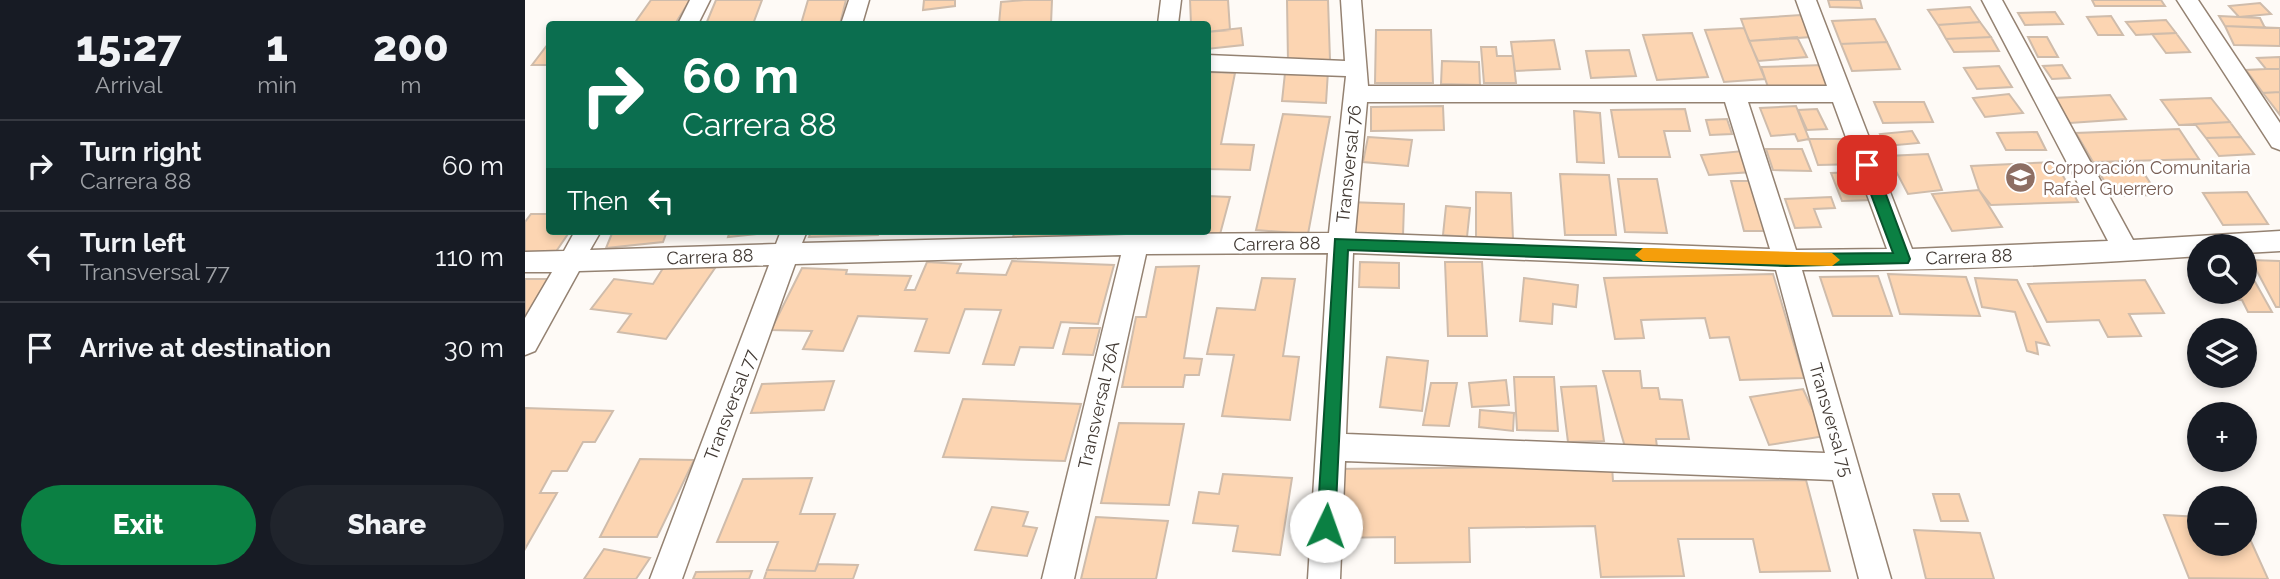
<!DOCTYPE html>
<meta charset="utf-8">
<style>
:root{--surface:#171b24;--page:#20242c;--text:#f1f3f6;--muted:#9ea1a6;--line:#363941;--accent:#0b8043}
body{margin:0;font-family:Raleway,sans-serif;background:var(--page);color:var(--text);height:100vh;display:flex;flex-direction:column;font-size:26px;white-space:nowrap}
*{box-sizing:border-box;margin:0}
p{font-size:23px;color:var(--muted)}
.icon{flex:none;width:38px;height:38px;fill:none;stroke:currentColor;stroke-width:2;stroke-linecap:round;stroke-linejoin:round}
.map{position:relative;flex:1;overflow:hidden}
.side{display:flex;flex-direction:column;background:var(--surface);width:525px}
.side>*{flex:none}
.banner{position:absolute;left:21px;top:21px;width:665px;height:214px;border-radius:7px;box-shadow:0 4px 10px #0003;background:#0b6e4f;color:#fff;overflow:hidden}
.fabs{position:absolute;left:1662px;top:234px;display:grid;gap:14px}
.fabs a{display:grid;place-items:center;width:70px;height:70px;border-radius:50%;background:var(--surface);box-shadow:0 4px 10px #0003;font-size:35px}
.pin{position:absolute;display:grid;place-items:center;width:60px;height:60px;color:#fff;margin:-30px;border-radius:14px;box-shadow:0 4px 10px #0006}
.me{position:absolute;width:77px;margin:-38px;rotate:3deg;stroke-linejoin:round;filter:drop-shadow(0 0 5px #0008)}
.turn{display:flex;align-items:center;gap:24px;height:147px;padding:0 21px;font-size:32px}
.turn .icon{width:91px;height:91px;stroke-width:2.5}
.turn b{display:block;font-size:49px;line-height:60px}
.then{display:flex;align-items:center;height:66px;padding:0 21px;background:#0003;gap:14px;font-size:26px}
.eta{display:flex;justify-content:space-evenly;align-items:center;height:119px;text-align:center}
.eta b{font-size:42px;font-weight:800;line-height:49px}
.cta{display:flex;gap:14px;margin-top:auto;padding:14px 21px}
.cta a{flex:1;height:80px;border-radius:42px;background:var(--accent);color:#fff;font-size:28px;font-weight:800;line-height:80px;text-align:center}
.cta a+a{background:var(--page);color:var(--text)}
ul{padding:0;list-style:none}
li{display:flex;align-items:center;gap:21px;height:91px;padding:0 21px;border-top:2px solid var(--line)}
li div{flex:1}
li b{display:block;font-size:26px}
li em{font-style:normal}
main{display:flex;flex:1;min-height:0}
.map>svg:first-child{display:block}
</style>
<main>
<section class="side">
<div class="eta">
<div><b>15:27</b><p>Arrival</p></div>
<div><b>1</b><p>min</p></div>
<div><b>200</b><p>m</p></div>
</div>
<ul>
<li><svg class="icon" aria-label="right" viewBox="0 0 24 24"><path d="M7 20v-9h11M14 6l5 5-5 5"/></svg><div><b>Turn right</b><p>Carrera 88</p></div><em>60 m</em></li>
<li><svg class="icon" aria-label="left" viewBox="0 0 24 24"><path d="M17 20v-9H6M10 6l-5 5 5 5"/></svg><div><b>Turn left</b><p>Transversal 77</p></div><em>110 m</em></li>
<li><svg class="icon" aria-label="arrive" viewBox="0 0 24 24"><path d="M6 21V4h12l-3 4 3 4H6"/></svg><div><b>Arrive at destination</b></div><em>30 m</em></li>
</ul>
<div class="cta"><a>Exit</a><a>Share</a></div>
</section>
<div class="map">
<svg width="1755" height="579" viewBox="0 0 1755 579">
<rect width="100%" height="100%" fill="#fefaf6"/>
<path fill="#fcd5b2" stroke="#cfbcab" stroke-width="2" d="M 126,0 L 165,0 L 150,24 L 109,24 Z
M 191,0 L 237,0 L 228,24 L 181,24 Z
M 283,0 L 321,0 L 315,24 L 276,24 Z
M 399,0 L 430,0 L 430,6 L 398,10 Z
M 499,0 L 527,0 L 526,24 L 474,24 L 476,2 Z
M 665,0 L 703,0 L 705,30 L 682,32 L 682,24 L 666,24 Z
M 762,0 L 803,0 L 805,60 L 763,62 Z
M 1303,0 L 1335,0 L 1337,8 L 1305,7 Z
M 1567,0 L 1636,0 L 1640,6 L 1570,6 Z
M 1735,3 L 1746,14 L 1714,17 L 1704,6 Z
M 1445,7 L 1455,22 L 1413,25 L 1403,10 Z
M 1530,12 L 1538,24 L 1500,25 L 1493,13 Z
M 1276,15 L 1286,37 L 1224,41 L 1216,19 Z
M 1586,16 L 1598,35 L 1573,35 L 1562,17 Z
M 1694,16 L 1735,18 L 1740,28 L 1700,26 Z
M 1350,19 L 1362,42 L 1316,44 L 1307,21 Z
M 1641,20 L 1651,33 L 1611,35 L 1601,22 Z
M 1455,22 L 1466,37 L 1421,39 L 1413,25 Z
M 1700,26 L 1755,28 L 1755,46 L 1709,45 Z
M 716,28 L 718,45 L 682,49 L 682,32 Z
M 1219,28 L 1240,79 L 1199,82 L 1180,30 Z
M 851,30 L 906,30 L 908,83 L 850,83 Z
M 1167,33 L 1183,77 L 1132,80 L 1118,35 Z
M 1651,33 L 1665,52 L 1641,53 L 1627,34 Z
M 1272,37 L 1282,57 L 1233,61 L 1224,41 Z
M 1466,37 L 1474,51 L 1429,52 L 1421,39 Z
M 1503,37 L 1522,37 L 1533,57 L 1513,57 Z
M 1029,40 L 1035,69 L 990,71 L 986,42 Z
M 1362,42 L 1375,69 L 1327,71 L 1316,44 Z
M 23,44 L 24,65 L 7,65 Z
M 956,47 L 971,47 L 972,56 L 988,56 L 991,83 L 959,83 Z
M 1104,50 L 1111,76 L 1066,78 L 1061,51 Z
M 1755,57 L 1755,69 L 1741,69 L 1732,58 Z
M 917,61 L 954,62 L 955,85 L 916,84 Z
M 1298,65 L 1306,86 L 1243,87 L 1236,67 Z
M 1537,65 L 1545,78 L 1527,79 L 1518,66 Z
M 1474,66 L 1487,87 L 1452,89 L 1439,68 Z
M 1741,69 L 1755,69 L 1755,92 L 1738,93 L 1721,70 Z
M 803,71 L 801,103 L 757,101 L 760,73 Z
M 682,72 L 710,73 L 696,144 L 729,145 L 725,170 L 682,169 Z
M 1755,92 L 1755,115 L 1738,93 Z
M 1484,94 L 1498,113 L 1460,117 L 1448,98 Z
M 1585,95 L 1601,119 L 1545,123 L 1529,98 Z
M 1686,98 L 1705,122 L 1654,125 L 1636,100 Z
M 1349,102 L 1399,102 L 1408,122 L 1358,123 Z
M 918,106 L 919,130 L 846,131 L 846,107 Z
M 1271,106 L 1284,139 L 1273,141 L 1270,134 L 1246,136 L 1235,108 Z
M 1160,109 L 1165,131 L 1139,131 L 1145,157 L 1094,157 L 1086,110 Z
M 1292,109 L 1302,129 L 1282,130 L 1273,110 Z
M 1049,111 L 1075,113 L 1079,163 L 1052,162 Z
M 758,114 L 805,117 L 783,234 L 731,230 Z
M 1202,119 L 1207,134 L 1185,135 L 1181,120 Z
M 1705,122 L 1716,137 L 1681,138 L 1670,124 Z
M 1654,129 L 1674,159 L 1568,162 L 1551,133 Z
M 1387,131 L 1394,143 L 1361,146 L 1355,134 Z
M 1512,132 L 1521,150 L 1481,150 L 1472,133 Z
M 843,137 L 887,140 L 883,166 L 838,162 Z
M 1716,137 L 1729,154 L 1694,156 L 1681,138 Z
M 1284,139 L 1326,139 L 1336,164 L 1293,165 Z
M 1241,149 L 1277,149 L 1286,171 L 1248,170 Z
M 1218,151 L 1227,172 L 1184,175 L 1176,155 Z
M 1403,154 L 1417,190 L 1383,194 L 1363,156 Z
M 1611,161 L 1633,195 L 1588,196 L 1568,162 Z
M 1530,162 L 1553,202 L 1466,205 L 1454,190 L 1446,166 Z
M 1335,172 L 1347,200 L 1317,201 L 1306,173 Z
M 1035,174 L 1084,175 L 1091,235 L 1040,235 Z
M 1093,179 L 1132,179 L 1142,233 L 1100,232 Z
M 1206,181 L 1232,181 L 1244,231 L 1219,231 Z
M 1454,190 L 1477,227 L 1427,231 L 1407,194 Z
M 951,192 L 986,193 L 988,239 L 951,238 Z
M 1722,192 L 1743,224 L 1698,225 L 1678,193 Z
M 682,196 L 705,197 L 694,238 L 634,234 L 635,231 L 682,231 Z
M 1306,197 L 1310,208 L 1289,209 L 1296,227 L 1270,228 L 1260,199 Z
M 824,202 L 879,204 L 878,236 L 821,235 Z
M 921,206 L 945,208 L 942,237 L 918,235 Z
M 6,214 L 24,214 L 24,231 L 45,231 L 30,253 L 0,253 L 0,222 Z
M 88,231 L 142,231 L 138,242 L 81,248 Z
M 205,231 L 261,231 L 203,237 Z
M 286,231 L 354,231 L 353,235 L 284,237 Z
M 490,231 L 584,231 L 581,240 L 488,237 Z
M 1726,260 L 1755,261 L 1755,307 L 1751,307 Z
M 487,261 L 589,265 L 573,324 L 536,322 L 528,348 L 495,347 L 489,365 L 458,364 L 476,310 L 440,309 L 424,353 L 390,351 L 402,319 L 333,316 L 318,351 L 278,349 L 287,331 L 246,330 L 277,268 L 322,270 L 321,274 L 386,276 L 380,290 L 390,290 L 402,262 L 436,264 L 432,273 L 481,275 Z
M 142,262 L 190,268 L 141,339 L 93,332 L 106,314 L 66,309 L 89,279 L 128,284 Z
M 835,262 L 874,263 L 874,288 L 834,287 Z
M 920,262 L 957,262 L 962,336 L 923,336 Z
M 1720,264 L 1747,312 L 1723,312 L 1717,300 L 1699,299 L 1695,292 L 1720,292 Z
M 674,266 L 659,358 L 677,359 L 674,375 L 660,375 L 658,387 L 597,387 L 611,317 L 621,317 L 631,267 Z
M 1248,274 L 1279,378 L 1215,380 L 1204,337 L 1185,338 L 1180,318 L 1116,320 L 1119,338 L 1090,339 L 1079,278 Z
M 1363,274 L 1441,277 L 1455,316 L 1375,314 Z
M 1353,276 L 1367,316 L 1308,316 L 1295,277 Z
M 737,278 L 770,279 L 758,356 L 774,357 L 765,420 L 697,416 L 709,355 L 682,354 L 692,308 L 730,310 Z
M 999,278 L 1053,285 L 1051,307 L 1028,304 L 1027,324 L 995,321 Z
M 1450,278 L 1492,280 L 1524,345 L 1511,342 L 1513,354 L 1502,351 L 1490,312 L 1457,307 Z
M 0,279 L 28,279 L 0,322 Z
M 1620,280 L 1639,313 L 1604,314 L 1616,336 L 1583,337 L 1574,320 L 1522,322 L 1503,284 Z
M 545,328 L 575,328 L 568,355 L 538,354 Z
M 862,357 L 903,361 L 897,411 L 855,407 Z
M 1078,371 L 1115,371 L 1117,388 L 1133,388 L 1135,399 L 1157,400 L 1164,439 L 1131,439 L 1132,447 L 1100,447 Z
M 989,377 L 1029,377 L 1033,431 L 992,430 Z
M 981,380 L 984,405 L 947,407 L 944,383 Z
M 309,381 L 299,410 L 226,413 L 237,384 Z
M 906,383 L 932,383 L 924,426 L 898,425 Z
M 1071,386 L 1079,441 L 1043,442 L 1036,387 Z
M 1278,389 L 1300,436 L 1244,445 L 1225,397 Z
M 438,399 L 556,404 L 540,461 L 418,457 Z
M 0,408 L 88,411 L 70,442 L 58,442 L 42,471 L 27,471 L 15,493 L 32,493 L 0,549 Z
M 955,410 L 989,413 L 988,431 L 954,427 Z
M 594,423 L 659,424 L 644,505 L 576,503 Z
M 115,459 L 169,460 L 132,537 L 75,537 Z
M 1087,466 L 1088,481 L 1281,480 L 1305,571 L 1235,572 L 1228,539 L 1153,539 L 1159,576 L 1076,577 L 1070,526 L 944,528 L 945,562 L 870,563 L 870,537 L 807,538 L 809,469 Z
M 698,474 L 767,478 L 755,555 L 708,551 L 713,526 L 668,523 L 674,492 L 694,494 Z
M 287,478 L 275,514 L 310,514 L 290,571 L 242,570 L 253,542 L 192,542 L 218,479 Z
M 1408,494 L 1434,494 L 1443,521 L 1416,521 Z
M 467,507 L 503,512 L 498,526 L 512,528 L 502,556 L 450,550 Z
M 1639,515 L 1675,517 L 1675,544 L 1720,544 L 1720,528 L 1743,579 L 1664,578 Z
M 571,517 L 643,521 L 631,579 L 556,579 Z
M 1389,530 L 1455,533 L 1469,579 L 1401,579 Z
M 79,549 L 125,558 L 111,579 L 59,579 Z
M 293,564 L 333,565 L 328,579 L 239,579 L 242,570 L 290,571 Z
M 227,571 L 224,579 L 168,579 L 171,572 Z"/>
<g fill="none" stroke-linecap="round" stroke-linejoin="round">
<defs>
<path id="minor" d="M 165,0 L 185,0 L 173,24 L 153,24 Z
M 324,0 L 344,0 L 337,24 L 316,24 Z
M 636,0 L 656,0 L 653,24 L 633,24 Z
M 816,0 L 836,0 L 843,86 L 1302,86 L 1271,0 L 1291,0 L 1387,249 L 1583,241 L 1457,0 L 1477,0 L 1608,240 L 1755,231 L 1755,251 L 1720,253 L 1720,247 L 1675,247 L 1675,256 C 1542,265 1410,271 1277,270 L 1366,579 L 1334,579 L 1308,480 L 820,461 L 815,579 L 783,579 L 803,253 L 621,254 L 549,579 L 517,579 L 596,255 L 270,264 L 157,579 L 125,579 L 244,265 L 54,271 L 10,351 L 0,355 L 0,318 L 27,272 L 0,272 L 0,252 L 39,251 L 50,231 L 76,231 L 65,250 L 251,244 L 256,231 L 282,231 L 277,243 L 601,235 L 601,231 L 627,231 L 626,234 L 804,233 L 821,76 L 682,71 L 682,55 L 820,61 ZM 842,102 L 1200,102 L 1245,249 L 830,233 ZM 1223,102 L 1308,102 L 1362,249 L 1271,250 ZM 828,253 L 1251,270 L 1300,453 L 821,434 Z
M 1652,0 L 1673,0 L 1755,123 L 1755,150 L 1747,147 Z"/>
</defs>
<use href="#minor" stroke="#948272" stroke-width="3"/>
<use href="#minor" fill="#fff" fill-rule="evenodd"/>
</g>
<path fill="#0b8043" stroke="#07532c" stroke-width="2" d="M 1342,159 L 1350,165 L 1385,259 L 1383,263 L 1261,266 L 823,250 L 810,526 L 808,533 L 801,535 L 795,533 L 792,526 L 810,239 L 1261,254 L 1368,253 L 1335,165 Z"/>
<path fill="#f59e0b" d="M 1118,248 L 1307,253 L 1315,260 L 1307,266 L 1118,261 L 1110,255 Z"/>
<defs>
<symbol id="school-disc" viewBox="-11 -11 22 22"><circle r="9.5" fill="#8d6e63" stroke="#fff"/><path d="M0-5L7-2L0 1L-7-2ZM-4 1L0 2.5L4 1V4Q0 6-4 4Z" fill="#fff"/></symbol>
</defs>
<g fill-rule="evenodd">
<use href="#school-disc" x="1478" y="160" width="35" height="35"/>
</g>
<g text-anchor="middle" stroke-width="5" stroke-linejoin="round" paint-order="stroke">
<g font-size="18" fill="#413933" stroke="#fff">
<text transform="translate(824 164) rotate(-84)" y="6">Transversal 76</text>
<text transform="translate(752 244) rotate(-1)" y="6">Carrera 88</text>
<text transform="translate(185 257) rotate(-2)" y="6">Carrera 88</text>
<text transform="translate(1444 257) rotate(-2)" y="6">Carrera 88</text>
<text transform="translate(206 405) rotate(-69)" y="6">Transversal 77</text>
<text transform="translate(574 405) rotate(-77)" y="6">Transversal 76A</text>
<text transform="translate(1306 420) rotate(74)" y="6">Transversal 75</text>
</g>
<g font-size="18" fill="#785e54" stroke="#fff" text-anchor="start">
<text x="1518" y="174">Corporación Comunitaria<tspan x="1518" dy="21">Rafael Guerrero</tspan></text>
</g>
</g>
</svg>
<div class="fabs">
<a><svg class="icon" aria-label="search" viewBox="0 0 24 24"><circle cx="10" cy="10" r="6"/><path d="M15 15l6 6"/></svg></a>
<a><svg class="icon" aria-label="layers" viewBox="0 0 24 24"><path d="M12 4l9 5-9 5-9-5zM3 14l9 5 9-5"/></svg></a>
<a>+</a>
<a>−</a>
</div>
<div class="pin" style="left:1342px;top:165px;background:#d93025"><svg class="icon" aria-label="arrive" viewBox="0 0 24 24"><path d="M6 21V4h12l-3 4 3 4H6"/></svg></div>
<svg class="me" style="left:801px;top:526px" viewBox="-20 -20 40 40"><circle r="19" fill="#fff"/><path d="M0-13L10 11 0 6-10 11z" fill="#0b8043"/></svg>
<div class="banner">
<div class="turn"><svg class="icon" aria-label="right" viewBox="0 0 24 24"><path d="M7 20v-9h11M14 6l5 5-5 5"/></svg><div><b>60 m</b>Carrera 88</div></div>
<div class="then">Then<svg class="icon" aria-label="left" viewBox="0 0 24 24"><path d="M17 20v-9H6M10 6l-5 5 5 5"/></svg></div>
</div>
</div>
</main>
